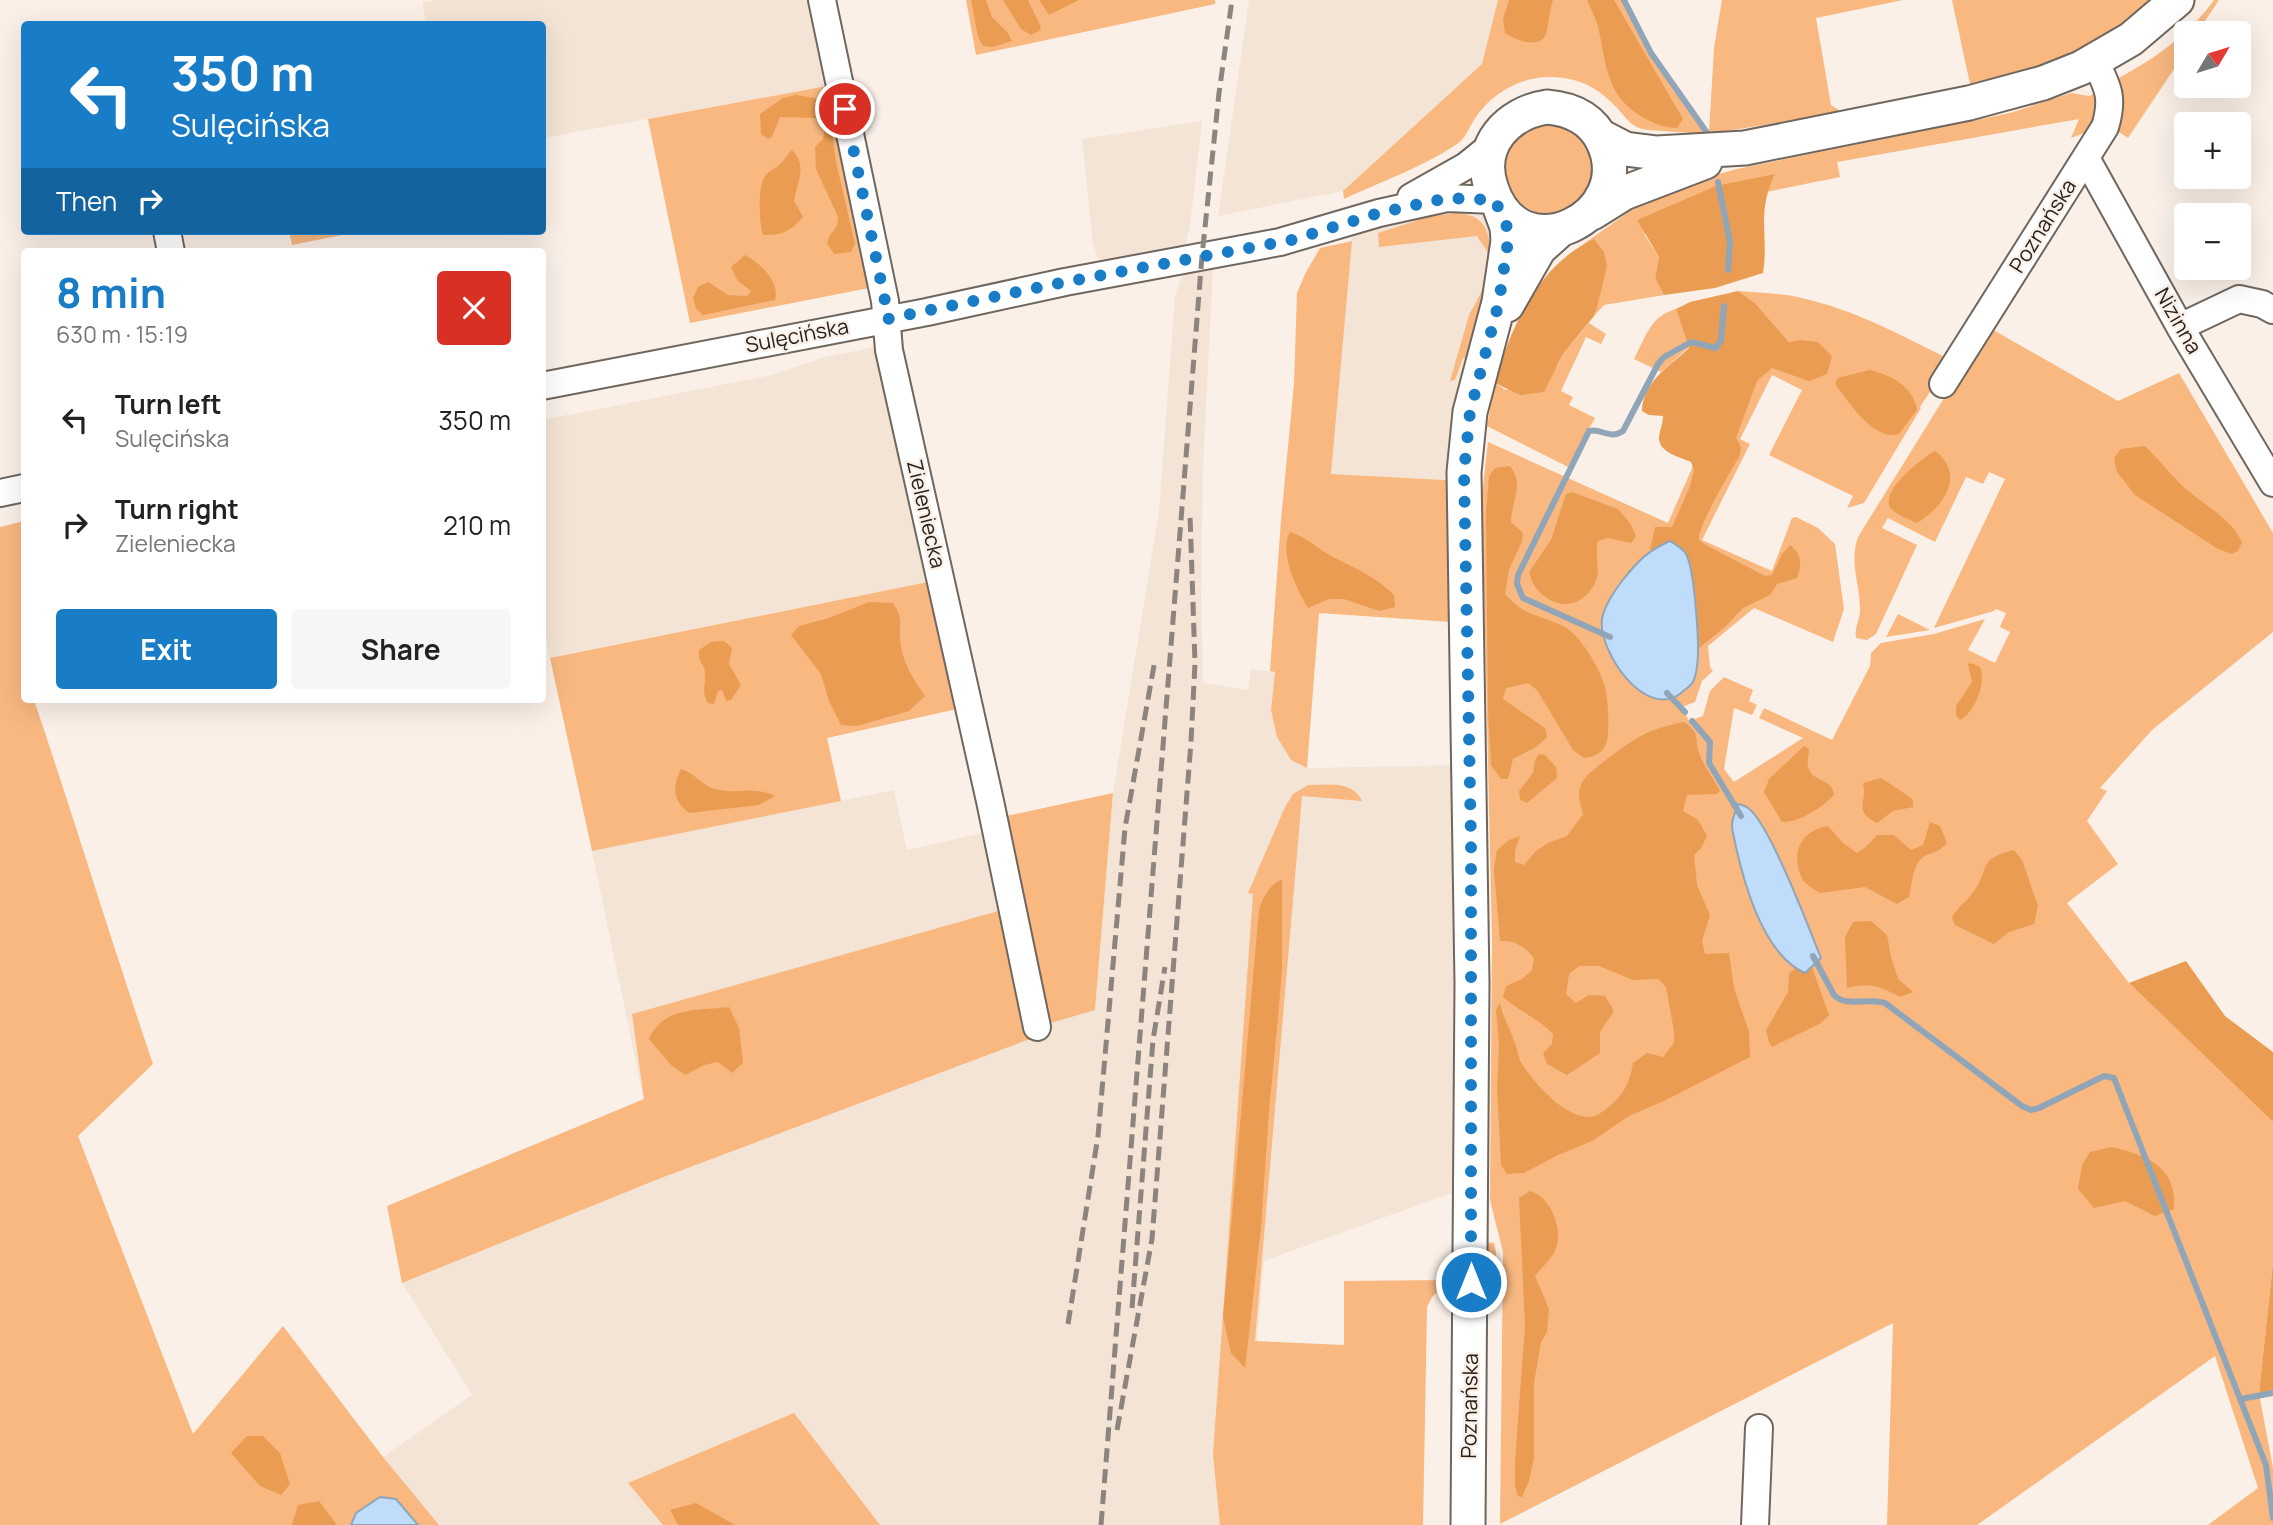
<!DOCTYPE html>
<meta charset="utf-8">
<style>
:root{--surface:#fff;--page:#f6f6f6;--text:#222;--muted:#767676;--accent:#187cc7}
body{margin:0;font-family:Manrope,sans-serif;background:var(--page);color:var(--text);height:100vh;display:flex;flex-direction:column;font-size:26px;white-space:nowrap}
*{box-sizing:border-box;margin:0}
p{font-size:23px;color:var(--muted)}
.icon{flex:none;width:38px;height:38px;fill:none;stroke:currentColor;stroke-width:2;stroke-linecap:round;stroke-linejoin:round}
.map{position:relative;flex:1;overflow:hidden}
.panel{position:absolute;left:21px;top:248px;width:525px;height:455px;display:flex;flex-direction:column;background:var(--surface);border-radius:7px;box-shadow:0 7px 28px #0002}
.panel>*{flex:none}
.banner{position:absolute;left:21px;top:21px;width:525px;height:214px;border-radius:7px;box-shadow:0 7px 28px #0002;background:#187cc7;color:#fff;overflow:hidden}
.needle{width:46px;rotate:52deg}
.controls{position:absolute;left:2174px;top:21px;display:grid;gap:14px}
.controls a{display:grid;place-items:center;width:77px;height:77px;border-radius:7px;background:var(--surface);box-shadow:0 7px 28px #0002;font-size:35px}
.pin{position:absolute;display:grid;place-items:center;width:60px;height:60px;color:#fff;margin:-30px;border:4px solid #fff;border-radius:50%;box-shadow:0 2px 7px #0007}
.me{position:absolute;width:77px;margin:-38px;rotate:0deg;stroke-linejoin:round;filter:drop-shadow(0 0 5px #0008)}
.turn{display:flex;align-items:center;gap:24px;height:147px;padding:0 35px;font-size:32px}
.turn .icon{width:91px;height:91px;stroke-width:2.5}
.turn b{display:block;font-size:49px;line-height:60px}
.then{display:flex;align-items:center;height:66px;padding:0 35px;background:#0003;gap:14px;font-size:26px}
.round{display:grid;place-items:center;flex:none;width:74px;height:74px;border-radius:7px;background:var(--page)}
.summary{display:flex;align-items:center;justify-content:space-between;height:119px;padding:0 35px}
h1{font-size:42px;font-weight:700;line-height:52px;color:var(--accent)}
.button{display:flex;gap:14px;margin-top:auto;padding:14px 35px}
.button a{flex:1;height:80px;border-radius:7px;background:var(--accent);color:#fff;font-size:28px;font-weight:700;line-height:80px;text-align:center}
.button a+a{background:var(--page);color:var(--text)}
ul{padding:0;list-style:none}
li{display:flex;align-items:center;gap:21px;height:105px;padding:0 35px}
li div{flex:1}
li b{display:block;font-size:26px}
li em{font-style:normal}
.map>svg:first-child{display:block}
</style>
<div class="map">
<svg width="2273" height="1525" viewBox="0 0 2273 1525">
<rect width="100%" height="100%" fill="#fbf0e7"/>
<path fill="#f4e4d5" d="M 436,0 L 809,0 L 827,86 L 543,138 L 542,24 L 426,24 L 422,2 Z
M 1249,0 L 1498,0 L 1482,64 L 1343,191 L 1218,216 Z
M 1202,121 L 1190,226 L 1182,260 L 1105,275 L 1093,245 L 1082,139 Z
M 1500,208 L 1464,481 L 1331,474 L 1353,221 L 1379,213 Z
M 1213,268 L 1203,465 L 1201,587 L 1203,683 L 1248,690 L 1251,669 L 1275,672 L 1271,710 L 1307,768 L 1468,765 L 1471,1186 L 1264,1261 L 1241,1525 L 439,1525 L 383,1457 L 472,1395 L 402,1283 L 660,1178 L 592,851 L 894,790 L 907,850 L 996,830 L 1095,1010 L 1113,793 L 1159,511 L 1175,296 L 1182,275 Z
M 875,347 L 928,582 L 550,658 L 542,619 L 542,420 L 772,375 L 825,357 Z"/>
<path fill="#f8b880" d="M 966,0 L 1215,0 L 1215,4 L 976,55 Z
M 1498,0 L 1624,0 C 1648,46 1673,95 1709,133 L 1714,48 L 1722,0 L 1903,0 L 1816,18 L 1831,105 L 1842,112 L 1709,134 L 1647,130 C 1629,127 1626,116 1614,105 C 1602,92 1586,82 1569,79 C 1533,71 1496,87 1476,117 C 1469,127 1466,139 1454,146 C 1420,168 1380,182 1344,199 L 1343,191 L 1482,64 Z
M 1952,0 L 2150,0 C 2117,53 2027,69 1970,84 Z
M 2214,0 L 2219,0 L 2197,33 L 2186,33 L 2186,51 L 2128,138 L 2116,130 L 2120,111 L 2119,78 C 2154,59 2191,33 2214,0 Z
M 827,86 L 869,288 L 690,323 L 648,119 Z
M 2071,93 L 2089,96 L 2095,93 L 2098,98 L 2092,130 L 2071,138 L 2079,119 L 1837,162 L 1840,177 L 1766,192 L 1774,175 L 1644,234 L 1659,257 L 1655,278 L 1664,295 L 1604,305 L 1594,316 L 1599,300 L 1603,251 L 1594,240 L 1582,245 L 1660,190 L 1737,169 L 2010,113 Z
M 1554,120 L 1590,142 L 1596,177 L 1573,208 C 1566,210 1559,213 1551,214 C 1524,215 1500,189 1504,162 C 1505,153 1511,144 1515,136 Z
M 1455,213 C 1488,214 1491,235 1490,263 L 1487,251 L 1477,236 L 1379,247 L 1378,233 L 1428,217 Z
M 289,231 L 362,231 L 292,245 Z
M 1352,241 L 1331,474 L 1464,481 L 1466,623 L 1319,613 L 1307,768 L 1291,760 L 1277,737 L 1271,710 L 1275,672 L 1270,671 L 1281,520 L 1294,384 L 1297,293 L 1306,272 L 1320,248 Z
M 1488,280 L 1470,360 L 1463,358 L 1455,380 L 1450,381 L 1469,315 Z
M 1738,291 C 1759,293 1782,293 1802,298 C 1855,310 1903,336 1951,360 L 1920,407 L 1921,408 L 1864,503 L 1847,508 L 1853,496 L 1769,455 L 1802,390 L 1772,375 L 1740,439 L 1750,444 L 1702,540 L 1772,571 L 1792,518 L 1796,517 L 1818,528 L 1835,544 L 1844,609 L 1833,642 L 1754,608 L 1708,646 L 1710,667 L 1713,671 L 1702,681 L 1695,702 L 1682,707 L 1689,721 L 1703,716 L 1710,691 L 1724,677 L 1753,690 L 1749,701 L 1757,705 L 1752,715 L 1734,708 L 1724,769 L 1734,782 L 1803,738 L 1759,718 L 1764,708 L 1832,740 L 1870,666 L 1871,653 L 1881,643 L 1934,634 L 1985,619 L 1968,650 L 1995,663 L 2010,632 L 2000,627 L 2006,613 L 1996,609 L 1994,611 L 1934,628 L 2005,479 L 1989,472 L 1983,484 L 1966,477 L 1935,542 L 1888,518 L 1882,528 L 1917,545 L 1876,634 L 1867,640 L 1856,638 C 1854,628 1860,620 1860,610 C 1860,584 1849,562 1858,537 L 1988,327 L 2118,401 L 2179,373 L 2273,533 L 2273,632 L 2152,730 L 2100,788 L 2107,791 L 2087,821 L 2118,864 L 2067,903 L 2129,983 L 2273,1122 L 2273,1263 L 2259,1393 L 2273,1468 L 2273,1525 L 2208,1525 L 2258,1488 L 2215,1356 L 1977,1525 L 1887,1525 L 1893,1323 L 1500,1524 L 1503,1252 L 1490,1200 L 1492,939 L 1482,495 L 1488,442 L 1668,523 L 1738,363 L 1829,364 L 1808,341 L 1789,342 L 1755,303 Z
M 1676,309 L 1689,347 L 1661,372 L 1634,359 C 1646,337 1650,316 1676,309 Z
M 1589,323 L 1606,334 L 1601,344 L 1586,337 L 1561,391 L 1573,397 L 1569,405 L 1595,418 L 1568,467 L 1487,426 L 1495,383 L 1506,390 L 1557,367 L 1563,354 Z
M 24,521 L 24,700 L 34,700 C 75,821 112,944 153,1064 L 78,1136 L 193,1434 L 283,1326 L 383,1457 L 439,1525 L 0,1525 L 0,527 Z
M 928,582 L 957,709 L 827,738 L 841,801 L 592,851 L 550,658 Z
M 1898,614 L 1930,630 L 1886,637 Z
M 1308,785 C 1327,785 1353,780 1362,801 L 1302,796 L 1255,1341 L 1344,1345 L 1344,1281 L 1444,1280 L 1444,1286 L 1432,1297 L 1427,1307 L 1423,1525 L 1220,1525 L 1213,1454 L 1253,894 L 1248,893 L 1285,807 L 1293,794 Z
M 1113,793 L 1095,1010 L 1037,1027 L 995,824 L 1007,816 Z
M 1009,908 L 1030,1039 L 661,1178 L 402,1283 L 387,1206 L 644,1099 L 632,1014 Z
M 1482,1242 L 1494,1243 L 1496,1252 L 1497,1297 L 1491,1297 Z
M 794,1413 L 880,1525 L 663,1525 L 628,1483 Z"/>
<path fill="#ea9c52" d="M 971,0 L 986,0 L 992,17 L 1008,33 L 1012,41 L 993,47 L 983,46 L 978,37 Z
M 1003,0 L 1028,0 L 1041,27 L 1039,31 L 1031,35 L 1021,29 Z
M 1039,0 L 1079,0 L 1049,15 Z
M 1509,0 L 1553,0 C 1550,8 1548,29 1546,34 C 1539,50 1516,40 1505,33 L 1503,19 Z
M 1587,0 L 1614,0 L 1683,119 L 1677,128 C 1665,128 1656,124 1646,119 C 1607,98 1607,69 1599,31 C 1597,20 1591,10 1587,0 Z
M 796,95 L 815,98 L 826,112 L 831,126 L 836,162 L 855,244 L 851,252 L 834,254 L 827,243 L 830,235 L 837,226 L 838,217 L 816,169 L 815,147 L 823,139 L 825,129 L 816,118 L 780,117 L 772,137 L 768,139 L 761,134 L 760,114 L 783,98 Z
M 792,150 C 808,166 797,182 794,201 L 803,217 C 791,231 781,236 763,235 C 759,222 758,189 764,178 C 767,172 772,170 777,167 C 783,163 786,155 792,150 Z
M 1775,174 C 1756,212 1769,237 1763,273 L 1715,288 L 1664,295 L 1655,278 L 1659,257 L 1637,220 L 1716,186 Z
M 1594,239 L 1604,252 L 1607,266 L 1597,308 L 1594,316 L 1563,354 L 1544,392 L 1520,395 L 1495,383 C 1511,326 1538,265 1594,239 Z
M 745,255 C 760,263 780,281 775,300 L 703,315 L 696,309 L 693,298 L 698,287 L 708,282 L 728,295 L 747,296 L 751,291 L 738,281 L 731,267 Z
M 1738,291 L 1755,303 L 1789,342 L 1800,340 L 1818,342 L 1832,356 L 1827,374 L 1809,381 L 1772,368 L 1757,381 L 1736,438 L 1741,447 L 1740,455 C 1731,471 1697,527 1699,540 L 1704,544 L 1765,576 L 1772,575 L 1782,554 L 1790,545 C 1802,554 1802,565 1797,578 L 1777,584 L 1770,595 L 1743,608 L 1726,626 L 1698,649 L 1696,598 L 1670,541 L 1650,550 L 1655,527 L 1672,527 L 1690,486 L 1694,471 L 1691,462 C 1680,457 1660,453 1659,439 C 1659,432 1663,424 1663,416 L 1649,415 L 1642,411 C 1643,381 1670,366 1689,348 L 1676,309 L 1690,302 Z
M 1869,370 C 1890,374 1914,387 1917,410 L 1899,434 C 1874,442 1849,402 1835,384 L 1838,378 Z
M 2145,446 C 2160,460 2172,477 2187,490 C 2206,506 2231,519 2242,542 L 2238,551 L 2232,554 L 2218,549 L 2135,495 L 2117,472 L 2114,458 L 2121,449 Z
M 1935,451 C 1967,475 1943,507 1917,523 C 1909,519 1892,514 1889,505 C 1884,488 1922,458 1935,451 Z
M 1510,466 C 1525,485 1511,502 1511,522 L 1523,533 L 1522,541 L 1509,570 L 1505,594 C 1526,617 1535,613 1561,625 C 1580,633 1602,671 1606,691 C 1608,705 1609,720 1608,734 C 1607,749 1599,757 1584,758 L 1573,750 L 1537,690 L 1528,683 L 1506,688 L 1503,699 L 1545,728 L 1547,737 L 1536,747 L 1513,759 L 1508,779 L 1501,779 L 1491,765 L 1488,712 L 1486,512 L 1489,476 L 1495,468 Z
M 1572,492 L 1618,509 L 1630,523 L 1636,536 L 1631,543 L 1608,538 L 1598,541 C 1594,556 1602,571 1594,585 C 1576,618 1536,604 1529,572 L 1551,540 L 1566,494 Z
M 1290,532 C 1307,537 1318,549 1333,557 C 1356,569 1375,576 1394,595 L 1395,607 L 1379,611 L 1344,599 L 1329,599 L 1308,608 C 1298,591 1278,552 1290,532 Z
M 869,602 L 893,603 C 904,620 899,622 900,640 C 902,662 913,679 925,696 L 909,711 L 857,726 L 841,725 L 829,701 L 821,674 L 791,635 L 799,626 L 829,618 Z
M 724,641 L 732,648 L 729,664 L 741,685 L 731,700 L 726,701 L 722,690 L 718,691 L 714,704 L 708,703 C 701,692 706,686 705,673 C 705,664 697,661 699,650 L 711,642 Z
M 1971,663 L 1980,667 C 1986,683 1976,711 1960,720 L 1956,715 L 1956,706 L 1972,682 L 1968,664 Z
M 1684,722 C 1702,734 1693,738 1700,755 C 1704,767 1714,779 1720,791 L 1717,794 L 1687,795 L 1683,811 L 1698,820 L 1707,836 L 1701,848 L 1694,855 L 1697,885 L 1710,915 L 1702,941 L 1705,954 L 1729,953 L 1734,988 L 1749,1032 L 1750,1057 L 1664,1101 L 1629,1116 L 1592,1141 L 1558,1155 L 1524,1173 L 1507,1174 L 1501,1165 L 1497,1088 L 1499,1045 L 1496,1010 L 1500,1003 C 1503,1018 1511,1030 1515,1044 C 1518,1050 1518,1058 1522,1064 C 1534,1083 1564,1117 1588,1117 C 1596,1118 1605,1110 1611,1105 C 1625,1092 1630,1082 1633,1063 L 1647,1053 L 1663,1057 L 1674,1043 L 1674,1031 L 1666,987 L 1658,979 L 1633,980 L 1599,966 L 1579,966 L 1569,974 L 1566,994 L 1576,1003 L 1589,995 L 1605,996 L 1614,1011 L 1600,1032 L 1600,1053 L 1567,1075 L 1547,1064 L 1543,1053 L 1552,1044 L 1553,1034 C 1538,1018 1520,1012 1503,997 L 1506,986 L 1522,979 L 1532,970 L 1534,958 C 1524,946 1515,940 1500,941 L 1494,870 L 1497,850 L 1509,840 L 1520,836 L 1515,851 L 1515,862 L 1524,865 L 1536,851 L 1548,843 L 1567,836 L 1583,814 C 1581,805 1577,796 1580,787 C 1585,774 1596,768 1606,760 C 1635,738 1647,729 1684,722 Z
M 1804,746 L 1809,749 C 1809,755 1807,762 1808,767 C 1811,782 1833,778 1834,795 C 1823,807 1799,823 1782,822 L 1764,792 L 1769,779 Z
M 1539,754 L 1545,755 L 1556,767 L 1557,778 L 1527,803 L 1520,800 L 1519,791 L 1533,773 L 1535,760 Z
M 681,769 C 697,774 702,787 719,790 C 740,794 755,786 775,796 L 759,805 L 689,813 C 673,801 672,787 681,769 Z
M 1881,778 L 1910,797 L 1913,801 L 1913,807 L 1893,811 L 1877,823 C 1852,810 1868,803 1863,783 Z
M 1930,822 L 1940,826 L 1947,843 C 1937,854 1932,851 1922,858 C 1912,867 1912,885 1909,897 L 1897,904 L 1865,887 L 1820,893 C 1815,890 1806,885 1803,880 C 1789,854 1801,830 1828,826 L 1843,843 L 1857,853 L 1866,847 L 1877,835 L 1894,835 L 1911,850 L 1923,845 Z
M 2014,850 L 2022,860 L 2038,906 L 2034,924 L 2009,932 L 1994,944 L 1955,925 L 1952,917 C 1958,907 1967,901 1974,891 C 1991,867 1977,859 2014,850 Z
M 1282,880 L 1282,970 L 1278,1018 L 1269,1111 L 1261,1228 L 1245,1368 L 1231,1353 L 1223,1317 L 1259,910 C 1262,899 1271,882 1282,880 Z
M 1871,921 L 1887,935 L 1891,957 L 1898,979 L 1913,992 L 1900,997 C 1880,986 1870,982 1847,988 L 1845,937 L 1853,922 Z
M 2186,961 L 2225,1016 L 2273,1052 L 2273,1122 L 2129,983 Z
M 1812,967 L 1829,1015 L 1821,1023 L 1772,1047 L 1769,1042 L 1766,1030 L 1788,992 L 1789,974 L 1795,968 L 1805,973 Z
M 729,1007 L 739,1028 L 743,1063 L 732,1073 L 718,1062 L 704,1065 L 685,1075 L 671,1065 L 649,1039 C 663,1006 698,1011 729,1007 Z
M 2111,1147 C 2147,1155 2177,1166 2174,1209 L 2155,1216 L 2125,1201 L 2094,1208 L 2078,1189 L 2082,1165 L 2090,1152 Z
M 1530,1191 C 1551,1197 1563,1229 1556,1248 C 1552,1259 1542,1267 1535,1276 L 1549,1309 L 1547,1332 L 1541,1342 L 1534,1383 L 1534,1458 L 1529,1481 L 1522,1497 L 1518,1496 L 1515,1486 L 1515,1462 L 1525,1326 L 1519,1198 Z
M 2273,1263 L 2273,1390 L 2259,1393 Z
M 247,1436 L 263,1436 L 280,1453 L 290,1484 L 281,1495 L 260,1486 L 231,1453 Z
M 319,1501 L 337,1525 L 292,1525 L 298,1505 Z
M 696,1503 L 735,1525 L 678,1525 L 670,1510 Z"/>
<path fill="#bfddfa" stroke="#91a5b8" stroke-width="2" d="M 1670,541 C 1675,544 1684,549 1686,554 C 1693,566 1696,609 1697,623 C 1698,640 1700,667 1693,682 C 1691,686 1684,690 1681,693 C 1646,721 1598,652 1602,619 C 1604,607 1614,591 1622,581 C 1637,562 1647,551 1670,541 Z
M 1738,804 C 1742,805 1746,806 1748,808 C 1769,822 1810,931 1821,958 L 1805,973 C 1764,955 1745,887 1736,847 C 1735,840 1732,832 1732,825 C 1732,819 1736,810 1738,804 Z
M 380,1497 L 396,1499 L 418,1525 L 351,1525 L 356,1513 Z"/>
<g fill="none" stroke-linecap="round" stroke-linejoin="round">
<path stroke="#91a5b8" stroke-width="6" d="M 1624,0 L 1651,53 L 1710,137
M 1718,182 L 1730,242 L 1728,270
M 1610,637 L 1523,598 L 1517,584 L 1518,575 L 1589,431 C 1602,428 1609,440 1623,431 L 1658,364 L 1664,357 L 1691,342 L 1716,348 L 1721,340 L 1724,306
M 1667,693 L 1685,712
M 1692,721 L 1710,742 L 1709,763 L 1741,816
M 1813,956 L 1834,995 C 1847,1008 1866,997 1885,1003 L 2022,1106 L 2031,1110 L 2039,1108 L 2104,1076 L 2114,1078 L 2266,1465 L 2273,1518
M 2241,1399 L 2273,1393"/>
<defs>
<path id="minor" d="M 822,0 L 885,301 L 889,350 L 990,801 L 1037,1027
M 2086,158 L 2180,327 L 2273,483
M 1411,197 L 1466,166 L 1492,145
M 167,231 L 171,252
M 2180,327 L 2239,299 L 2262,304 L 2273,310
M 1943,384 L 2105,127 C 2114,98 2108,87 2095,61
M 542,386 L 927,312 L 1065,282 L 1280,242 L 1379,213 L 1447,198 L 1495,200
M 0,493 L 24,488
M 1755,1525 L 1759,1428"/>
<path id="major" d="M 1547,107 C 1571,109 1592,118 1603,142 C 1638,216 1519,276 1491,187 C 1477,145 1508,113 1547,107 Z
M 1600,136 L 1625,149 L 1657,153 L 1745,148 L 1969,103 L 2043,83 L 2081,68 L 2131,39 L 2177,0
M 1592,213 L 1624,193 L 1705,162
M 1507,305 L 1539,249 L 1559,231
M 1468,1525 L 1472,983 L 1464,472 L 1470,412 L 1499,302 L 1508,241 L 1507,227 L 1500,208"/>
</defs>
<use href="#minor" stroke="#6f665e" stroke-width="30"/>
<use href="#major" stroke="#6f665e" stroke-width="37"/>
<use href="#minor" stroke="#fff" stroke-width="26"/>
<use href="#major" stroke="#fff" stroke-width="33"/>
<path stroke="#8c857f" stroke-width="5" stroke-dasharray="14 7" stroke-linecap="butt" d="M 1132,1308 L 1153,1040 L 1165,967
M 1068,1324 L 1098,1136 L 1125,828 L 1155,660
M 1117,1430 L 1152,1239 L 1191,742 L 1195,663 L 1190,515
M 1101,1525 L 1202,256 L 1219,93 L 1232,0"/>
</g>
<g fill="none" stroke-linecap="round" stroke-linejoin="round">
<path stroke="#187cc7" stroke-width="12" stroke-dasharray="0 21.6" d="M 845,109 L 885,301 L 887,319 L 1065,282 L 1292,240 L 1379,213 L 1447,198 L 1495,200 L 1507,227 L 1508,241 L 1499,302 L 1470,412 L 1464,472 L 1471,842 L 1471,1282"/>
</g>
<g text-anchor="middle" stroke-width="5" stroke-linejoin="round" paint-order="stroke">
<g font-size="21" fill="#25211e" stroke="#fbf0e7">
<text transform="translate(2043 226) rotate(-58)" y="7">Poznańska</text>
<text transform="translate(2178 321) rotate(60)" y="7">Nizinna</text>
<text transform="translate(797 336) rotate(-11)" y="7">Sulęcińska</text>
<text transform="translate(926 514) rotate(77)" y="7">Zieleniecka</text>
<text transform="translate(1470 1406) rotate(-89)" y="7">Poznańska</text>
</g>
</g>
</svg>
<div class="controls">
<a><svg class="needle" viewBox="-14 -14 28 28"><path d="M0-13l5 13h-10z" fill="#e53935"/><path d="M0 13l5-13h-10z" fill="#767676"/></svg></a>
<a>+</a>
<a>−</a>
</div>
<div class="pin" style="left:845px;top:109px;background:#d93025"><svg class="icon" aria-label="arrive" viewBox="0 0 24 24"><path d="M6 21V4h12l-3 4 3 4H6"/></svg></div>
<svg class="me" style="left:1471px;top:1282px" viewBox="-20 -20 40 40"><circle r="17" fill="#187cc7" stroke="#fff" stroke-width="3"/><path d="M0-11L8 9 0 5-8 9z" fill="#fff"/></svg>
<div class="banner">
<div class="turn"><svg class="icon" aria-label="left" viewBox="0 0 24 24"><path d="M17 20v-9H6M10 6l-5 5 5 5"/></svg><div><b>350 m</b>Sulęcińska</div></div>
<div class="then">Then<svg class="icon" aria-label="right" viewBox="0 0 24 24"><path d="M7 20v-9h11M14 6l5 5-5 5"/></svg></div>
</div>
<section class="panel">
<div class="summary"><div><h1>8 min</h1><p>630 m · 15:19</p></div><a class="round" style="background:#d93025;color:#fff"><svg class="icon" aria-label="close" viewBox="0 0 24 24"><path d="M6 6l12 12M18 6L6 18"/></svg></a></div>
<ul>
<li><svg class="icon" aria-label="left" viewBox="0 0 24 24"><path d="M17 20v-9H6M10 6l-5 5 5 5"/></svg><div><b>Turn left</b><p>Sulęcińska</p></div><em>350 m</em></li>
<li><svg class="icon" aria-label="right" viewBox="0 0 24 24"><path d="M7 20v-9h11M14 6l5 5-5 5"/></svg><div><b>Turn right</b><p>Zieleniecka</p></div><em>210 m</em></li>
</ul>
<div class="button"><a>Exit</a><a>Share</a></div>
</section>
</div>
